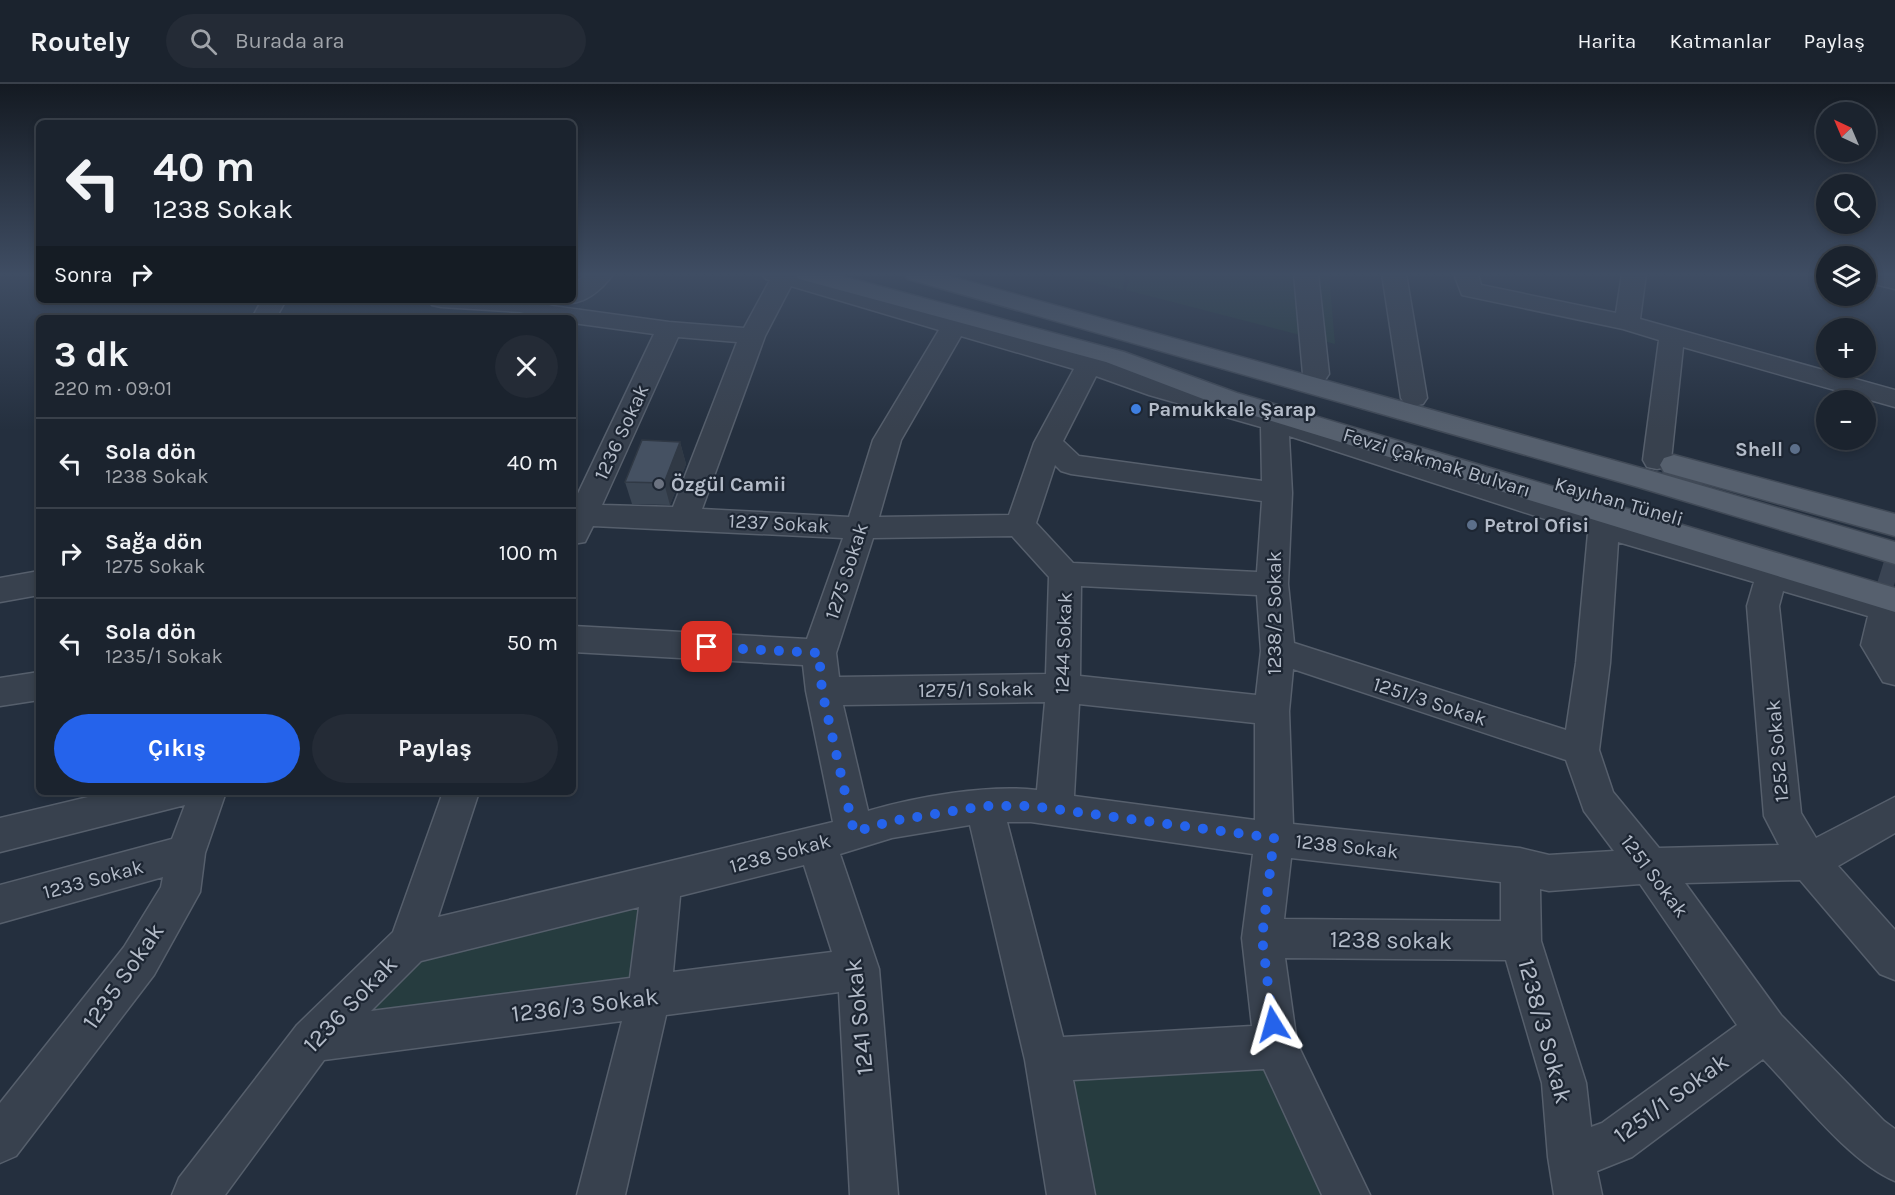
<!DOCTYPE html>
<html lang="tr">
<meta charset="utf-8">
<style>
:root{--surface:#1b232e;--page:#242b36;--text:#f1f3f6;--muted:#a0a4aa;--line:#39404a;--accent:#2563eb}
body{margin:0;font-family:Karla,sans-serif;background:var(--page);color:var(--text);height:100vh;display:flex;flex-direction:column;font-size:22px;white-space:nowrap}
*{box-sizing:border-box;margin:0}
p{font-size:20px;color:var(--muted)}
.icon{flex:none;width:33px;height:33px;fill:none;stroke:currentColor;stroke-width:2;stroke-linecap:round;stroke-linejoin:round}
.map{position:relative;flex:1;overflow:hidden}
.panel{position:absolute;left:36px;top:231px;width:540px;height:480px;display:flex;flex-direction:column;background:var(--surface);border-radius:9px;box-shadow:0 3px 9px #0003,0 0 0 2px var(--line)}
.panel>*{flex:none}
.top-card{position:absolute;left:36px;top:36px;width:540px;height:183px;border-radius:9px;box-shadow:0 3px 9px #0003,0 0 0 2px var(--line);background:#1b232e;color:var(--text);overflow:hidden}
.needle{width:39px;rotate:316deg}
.fabs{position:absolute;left:1816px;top:18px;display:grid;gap:12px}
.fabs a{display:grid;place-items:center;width:60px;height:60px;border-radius:50%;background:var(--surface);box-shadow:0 3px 9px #0003,0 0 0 2px var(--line);font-size:30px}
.pin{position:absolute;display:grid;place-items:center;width:51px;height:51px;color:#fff;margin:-26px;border-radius:12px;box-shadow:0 3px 9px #0006}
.me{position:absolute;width:66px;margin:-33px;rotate:352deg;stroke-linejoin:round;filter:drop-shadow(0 0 4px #0008)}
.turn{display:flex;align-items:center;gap:21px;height:126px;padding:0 18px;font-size:27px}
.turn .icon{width:78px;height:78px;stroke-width:2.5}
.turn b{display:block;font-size:42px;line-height:51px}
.then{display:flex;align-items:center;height:57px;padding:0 18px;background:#0003;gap:12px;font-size:22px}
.round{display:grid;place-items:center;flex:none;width:63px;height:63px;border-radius:32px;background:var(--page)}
.headline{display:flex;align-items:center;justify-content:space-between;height:102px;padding:0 18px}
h1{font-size:36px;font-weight:700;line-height:45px}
.primary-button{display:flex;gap:12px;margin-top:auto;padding:12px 18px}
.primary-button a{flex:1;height:69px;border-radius:36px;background:var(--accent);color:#fff;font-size:24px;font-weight:700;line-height:69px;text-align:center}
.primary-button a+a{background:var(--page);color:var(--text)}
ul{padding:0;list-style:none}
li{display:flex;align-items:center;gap:18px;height:90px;padding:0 18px;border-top:2px solid var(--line)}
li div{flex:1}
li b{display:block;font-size:22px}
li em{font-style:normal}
header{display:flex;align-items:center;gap:36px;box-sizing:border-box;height:84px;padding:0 30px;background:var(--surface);border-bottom:2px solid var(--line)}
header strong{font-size:28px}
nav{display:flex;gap:33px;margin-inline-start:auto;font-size:21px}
.search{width:420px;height:54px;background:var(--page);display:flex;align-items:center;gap:15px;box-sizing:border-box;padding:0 21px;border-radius:33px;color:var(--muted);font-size:22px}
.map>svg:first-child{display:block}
</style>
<header>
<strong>Routely</strong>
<div class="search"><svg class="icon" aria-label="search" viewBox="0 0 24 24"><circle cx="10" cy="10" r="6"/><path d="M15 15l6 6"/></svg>Burada ara</div>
<nav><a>Harita</a><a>Katmanlar</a><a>Paylaş</a></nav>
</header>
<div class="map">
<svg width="1895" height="1111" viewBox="0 0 1895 1111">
<rect width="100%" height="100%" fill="#242f3e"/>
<path fill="#263c3f" d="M 1060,190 L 1125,190 L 1123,206 Z
M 1131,190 L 1329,190 L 1335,260 L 1126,206 Z
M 662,799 L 649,912 L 312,956 L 409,860 Z
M 1276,962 L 1346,1111 L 1071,1111 L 1047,976 Z"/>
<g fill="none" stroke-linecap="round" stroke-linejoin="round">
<path stroke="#3a4453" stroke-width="34" stroke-dasharray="34 16" stroke-linecap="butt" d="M 1879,493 L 1895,498"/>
<defs>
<path id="minor" d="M 587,190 L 613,190 C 603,205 582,223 564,218 L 563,216 L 573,216 L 573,201 Z
M 762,190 L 800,190 L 1098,275 L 1167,299 L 1234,316 L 1612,435 L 1895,515 L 1895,601 L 1883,598 L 1861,561 L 1868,532 L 1783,507 L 1779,522 L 1801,729 L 1816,754 L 1895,713 L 1895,749 L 1838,782 L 1895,846 L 1895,896 L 1880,890 L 1800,796 L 1685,799 L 1781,931 L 1884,1037 L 1895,1045 L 1895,1097 C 1849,1078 1799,1012 1763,975 L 1632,1073 L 1597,1087 L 1602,1111 L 1554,1111 L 1548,1073 L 1542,999 L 1506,876 L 1285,874 L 1297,959 L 1370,1111 L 1322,1111 L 1264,985 L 1073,996 L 1095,1111 L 1047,1111 L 1025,976 L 970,741 L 892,754 L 840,770 L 879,885 L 898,1111 L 850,1111 L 839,908 L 666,931 L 625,1111 L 577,1111 L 622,937 L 324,976 L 225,1111 L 172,1111 L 179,1094 L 297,941 L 393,848 L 443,708 L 479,708 L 438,833 L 833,738 L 806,607 L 803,581 L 573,568 L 573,542 L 807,555 L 843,454 L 593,442 L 585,458 L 573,460 L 573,420 L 654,250 L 573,239 L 573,234 L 543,234 L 520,228 L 441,223 L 432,221 L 429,216 L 529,216 L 552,222 L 669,238 L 744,244 L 770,196 L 766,195 ZM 791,202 L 939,246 L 873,356 L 849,433 L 702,425 L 765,252 ZM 961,252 L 1074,285 L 1034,359 L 1009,431 L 879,433 L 901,356 ZM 678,253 L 737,258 L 673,423 L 602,421 ZM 1096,292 L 1149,311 L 1261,343 L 1262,397 L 1079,372 L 1063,357 ZM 1289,352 L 1588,449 L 1576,579 L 1566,646 L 1294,559 L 1288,500 L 1292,409 ZM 1055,381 L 1061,387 L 1071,390 L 1262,417 L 1257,488 L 1073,479 L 1036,439 ZM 1012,452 L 1049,493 L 1046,590 L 839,593 L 836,569 L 873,454 ZM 1618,458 L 1754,498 L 1747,522 L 1764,732 L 1779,761 L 1659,764 L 1613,708 L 1599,666 L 1610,579 ZM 1081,502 L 1257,511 L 1261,567 L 1256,611 L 1080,592 ZM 1293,585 L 1566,676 L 1584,727 L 1614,767 L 1549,771 L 1520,764 L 1293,740 L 1289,627 ZM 1045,618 L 1037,706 C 988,700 915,713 868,727 L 843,621 ZM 1079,620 L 1255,639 L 1255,736 L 1074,712 ZM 1007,738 L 1031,738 L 1253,770 L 1242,854 L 1252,942 L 1063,953 ZM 1291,774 L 1501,798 L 1501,837 L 1284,835 ZM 804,781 L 832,868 L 673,888 L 680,812 ZM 1640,800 L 1737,941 L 1602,1039 L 1591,1043 L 1586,999 L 1541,857 L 1540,805 L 1549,807 ZM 639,823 L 630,894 L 371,927 L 421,877 Z
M 1294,190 L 1318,190 L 1329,290 L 1325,296 L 1316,298 L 1307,296 L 1303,290 Z
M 1382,190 L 1406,190 L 1427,314 L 1423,320 L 1414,322 L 1405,320 L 1401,314 Z
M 1454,190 L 1478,190 L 1481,201 L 1616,229 L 1622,190 L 1646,190 L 1640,235 L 1895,306 L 1895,323 L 1683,263 L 1671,376 L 1667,383 L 1657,385 L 1647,383 L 1643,376 L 1659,256 L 1623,245 L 1462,211 Z
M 1866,190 L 1895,191 L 1895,205 L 1866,198 Z
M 262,216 L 286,216 L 276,234 L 252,234 Z
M 39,487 L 39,511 L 0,518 L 0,494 Z
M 39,588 L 39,616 L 0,622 L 0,594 Z
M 109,708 L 226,708 L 205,769 L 200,808 L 154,891 L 16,1072 L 0,1079 L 0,1019 L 124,863 L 161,803 L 163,793 L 0,839 L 0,801 L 172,755 L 185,721 L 0,768 L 0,734 Z"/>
<path id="major" d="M 795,190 L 834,190 L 1124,268 L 1237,309 L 1895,504 L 1895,528 L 1219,321 L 1106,278 L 799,195 Z
M 904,190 L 942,190 L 1648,386 L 1895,458 L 1895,480 L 1638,403 L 908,195 Z
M 1674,371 L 1895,430 L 1895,452 L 1664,388 L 1660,381 L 1664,374 Z"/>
</defs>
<use href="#minor" stroke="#565f6c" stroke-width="3"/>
<use href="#major" stroke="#414a57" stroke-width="3"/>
<use href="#minor" fill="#38414e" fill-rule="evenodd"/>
<use href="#major" fill="#56606e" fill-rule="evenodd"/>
</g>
<path fill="#3b4654" d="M 680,358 L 686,380 L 670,421 L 632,420 L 625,398 Z"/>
<path fill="#303945" d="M 680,358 L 686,380 L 670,421 L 664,399 Z"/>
<path fill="#455162" stroke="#303945" stroke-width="1.5" d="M 642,356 L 680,358 L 664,399 L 625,398 Z"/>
<linearGradient id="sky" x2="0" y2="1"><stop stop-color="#141a22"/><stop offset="0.55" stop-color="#3f4d63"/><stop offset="1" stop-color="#3f4d63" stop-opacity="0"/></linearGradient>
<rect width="1895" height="346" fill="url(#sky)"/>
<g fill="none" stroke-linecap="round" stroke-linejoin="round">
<path stroke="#2563eb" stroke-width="10" stroke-dasharray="0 18" d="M 707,563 L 819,569 L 822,607 L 854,748 L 892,737 L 984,722 L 1031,722 L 1274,754 L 1262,854 L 1273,940"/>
</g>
<circle fill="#3f7fe0" stroke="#1d2633" stroke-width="2" cx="1136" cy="325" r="6"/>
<g fill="#5c6f8a" stroke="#1d2633" stroke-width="2">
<circle cx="1795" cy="365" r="6"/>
<circle cx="1472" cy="441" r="6"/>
</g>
<circle fill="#6b7280" stroke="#1d2633" stroke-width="2" cx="659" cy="400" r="6"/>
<g text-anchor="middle" stroke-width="4.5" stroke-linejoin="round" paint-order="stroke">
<g font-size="20" font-weight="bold" fill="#b4bcc9" stroke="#1d2633" text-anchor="start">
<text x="1148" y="332">Pamukkale Şarap</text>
<text x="1783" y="372" text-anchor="end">Shell</text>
<text x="671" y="407">Özgül Camii</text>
<text x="1484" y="448">Petrol Ofisi</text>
</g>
<g font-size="20" fill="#b4bcc9" stroke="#1d2633">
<text transform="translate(621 348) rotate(-65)" y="7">1236 Sokak</text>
<text transform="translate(1437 378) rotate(17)" y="7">Fevzi Çakmak Bulvarı</text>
<text transform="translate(1619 417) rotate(16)" y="7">Kayıhan Tüneli</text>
<text transform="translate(779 439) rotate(3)" y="7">1237 Sokak</text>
<text transform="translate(846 487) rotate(-72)" y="7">1275 Sokak</text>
<text transform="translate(1274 529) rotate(-90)" y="7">1238/2 Sokak</text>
<text transform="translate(1063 559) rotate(-88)" y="7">1244 Sokak</text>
<text transform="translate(976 605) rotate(-1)" y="7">1275/1 Sokak</text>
<text transform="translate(1430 617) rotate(18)" y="7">1251/3 Sokak</text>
<text transform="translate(1777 667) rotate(-95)" y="7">1252 Sokak</text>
<text transform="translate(1347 762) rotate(6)" y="7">1238 Sokak</text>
<text transform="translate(780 769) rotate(-15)" y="7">1238 Sokak</text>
<text transform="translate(1655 792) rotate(53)" y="7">1251 Sokak</text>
<text transform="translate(93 795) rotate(-15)" y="7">1233 Sokak</text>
</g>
<g font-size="24" fill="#b4bcc9" stroke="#1d2633">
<text transform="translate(1391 856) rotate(1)" y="8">1238 sokak</text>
<text transform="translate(123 892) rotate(-55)" y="8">1235 Sokak</text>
<text transform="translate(350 920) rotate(-46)" y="8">1236 Sokak</text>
<text transform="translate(585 921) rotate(-7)" y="8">1236/3 Sokak</text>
<text transform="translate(859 933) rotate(-96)" y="8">1241 Sokak</text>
<text transform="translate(1545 947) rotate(75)" y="8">1238/3 Sokak</text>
<text transform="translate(1671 1014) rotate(-36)" y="8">1251/1 Sokak</text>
</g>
</g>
</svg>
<div class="fabs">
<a><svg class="needle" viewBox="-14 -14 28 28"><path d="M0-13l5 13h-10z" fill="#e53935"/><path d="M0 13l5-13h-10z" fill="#a0a4aa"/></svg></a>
<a><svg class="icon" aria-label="search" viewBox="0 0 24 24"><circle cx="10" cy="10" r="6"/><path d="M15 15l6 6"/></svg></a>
<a><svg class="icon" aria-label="layers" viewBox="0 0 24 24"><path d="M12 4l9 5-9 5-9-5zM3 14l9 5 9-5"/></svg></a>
<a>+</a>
<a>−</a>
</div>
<div class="pin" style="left:707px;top:563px;background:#d93025"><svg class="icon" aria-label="arrive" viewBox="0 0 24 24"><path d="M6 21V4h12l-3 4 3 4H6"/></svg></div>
<svg class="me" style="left:1273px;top:940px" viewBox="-20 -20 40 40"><path d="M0-17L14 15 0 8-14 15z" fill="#2563eb" stroke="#fff" stroke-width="4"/></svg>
<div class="top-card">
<div class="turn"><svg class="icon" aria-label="left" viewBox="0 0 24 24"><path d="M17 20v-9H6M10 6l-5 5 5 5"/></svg><div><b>40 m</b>1238 Sokak</div></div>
<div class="then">Sonra<svg class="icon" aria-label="right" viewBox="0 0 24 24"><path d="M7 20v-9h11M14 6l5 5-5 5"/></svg></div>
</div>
<section class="panel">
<div class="headline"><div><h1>3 dk</h1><p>220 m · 09:01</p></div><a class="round"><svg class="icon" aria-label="close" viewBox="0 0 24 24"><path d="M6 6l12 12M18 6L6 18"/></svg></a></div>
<ul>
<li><svg class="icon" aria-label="left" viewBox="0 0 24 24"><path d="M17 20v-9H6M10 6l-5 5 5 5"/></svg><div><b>Sola dön</b><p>1238 Sokak</p></div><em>40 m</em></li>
<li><svg class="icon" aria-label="right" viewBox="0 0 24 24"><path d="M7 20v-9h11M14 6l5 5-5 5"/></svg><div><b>Sağa dön</b><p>1275 Sokak</p></div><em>100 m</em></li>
<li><svg class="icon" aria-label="left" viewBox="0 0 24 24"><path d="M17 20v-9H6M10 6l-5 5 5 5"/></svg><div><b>Sola dön</b><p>1235/1 Sokak</p></div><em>50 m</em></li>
</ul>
<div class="primary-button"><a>Çıkış</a><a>Paylaş</a></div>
</section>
</div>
